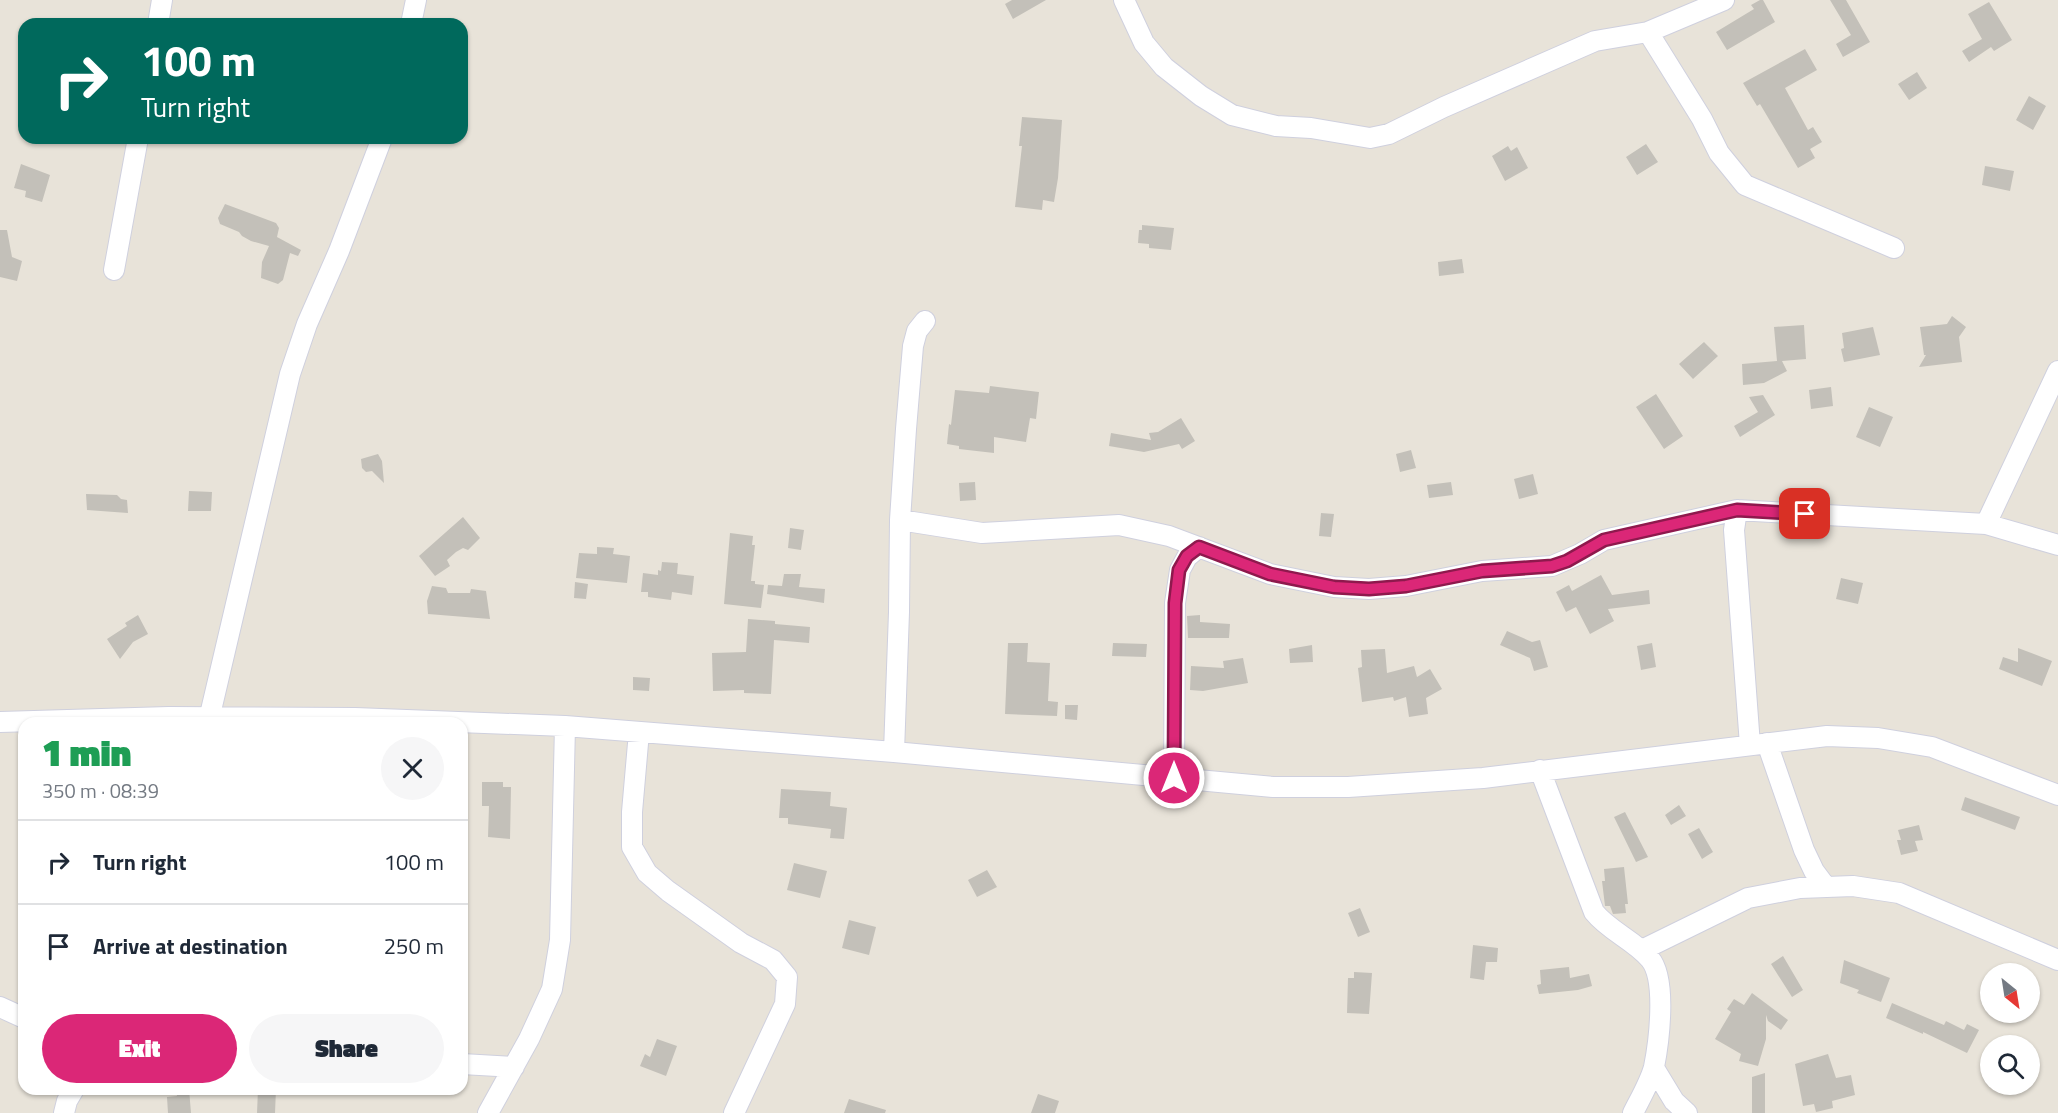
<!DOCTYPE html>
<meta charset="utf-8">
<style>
:root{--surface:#fff;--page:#f6f6f7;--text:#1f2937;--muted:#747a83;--line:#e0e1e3;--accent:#db2777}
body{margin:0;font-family:"Titillium Web",sans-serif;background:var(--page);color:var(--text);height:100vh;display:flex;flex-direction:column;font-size:22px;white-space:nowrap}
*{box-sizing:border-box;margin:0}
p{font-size:20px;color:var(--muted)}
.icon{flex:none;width:33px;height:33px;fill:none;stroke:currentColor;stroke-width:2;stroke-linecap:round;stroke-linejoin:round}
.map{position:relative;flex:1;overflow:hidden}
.drawer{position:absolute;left:18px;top:717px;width:450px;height:378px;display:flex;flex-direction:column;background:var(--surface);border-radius:18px;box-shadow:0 2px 4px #0004}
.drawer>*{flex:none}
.top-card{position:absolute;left:18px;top:18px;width:450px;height:126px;border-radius:18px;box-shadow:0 2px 4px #0004;background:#00695c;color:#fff;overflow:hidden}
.needle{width:39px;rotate:150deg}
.controls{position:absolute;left:1980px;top:963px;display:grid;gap:12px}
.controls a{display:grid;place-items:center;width:60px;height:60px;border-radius:50%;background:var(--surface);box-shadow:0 2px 4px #0004;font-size:30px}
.pin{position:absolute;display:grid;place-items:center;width:51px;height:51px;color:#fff;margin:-26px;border-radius:12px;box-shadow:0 3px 9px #0006}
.me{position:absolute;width:66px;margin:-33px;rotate:0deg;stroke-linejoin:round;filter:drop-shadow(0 0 4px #0008)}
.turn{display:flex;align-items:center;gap:21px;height:126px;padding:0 24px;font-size:27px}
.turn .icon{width:78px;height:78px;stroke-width:2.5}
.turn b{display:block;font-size:42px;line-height:51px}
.round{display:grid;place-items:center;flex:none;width:63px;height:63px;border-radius:32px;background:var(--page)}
.overview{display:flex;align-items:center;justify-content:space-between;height:102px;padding:0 24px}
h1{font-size:36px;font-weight:800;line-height:45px;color:#1e9e55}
.button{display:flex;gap:12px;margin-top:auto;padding:12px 24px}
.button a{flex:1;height:69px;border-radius:36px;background:var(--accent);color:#fff;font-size:24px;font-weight:800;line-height:69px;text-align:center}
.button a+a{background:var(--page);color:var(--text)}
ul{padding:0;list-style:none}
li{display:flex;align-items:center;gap:18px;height:84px;padding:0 24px;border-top:2px solid var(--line)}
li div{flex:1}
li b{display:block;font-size:22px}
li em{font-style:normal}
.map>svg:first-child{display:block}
</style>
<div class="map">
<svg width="2058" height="1113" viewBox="0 0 2058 1113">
<rect width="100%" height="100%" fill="#e8e3d9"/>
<path fill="#c3c0b9" d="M 1012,0 L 1046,0 L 1013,19 L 1005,4 Z
M 1760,0 L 1763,0 L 1775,22 L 1727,50 L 1716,32 L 1754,9 L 1751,5 Z
M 1830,0 L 1846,0 L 1870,42 L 1843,57 L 1836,44 L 1851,35 Z
M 1989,2 L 2012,40 L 1994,51 L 1991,47 L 1969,62 L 1962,51 L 1982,39 L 1968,14 Z
M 1805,49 L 1817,70 L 1785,88 L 1808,130 L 1813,127 L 1822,142 L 1810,149 L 1815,158 L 1798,168 L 1760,104 L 1757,106 L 1743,83 Z
M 1917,72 L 1927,88 L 1909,100 L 1898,84 Z
M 2029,96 L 2046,106 L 2033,130 L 2016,120 Z
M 1022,117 L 1062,120 L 1058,178 L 1054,202 L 1043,200 L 1042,210 L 1015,207 L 1022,146 L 1019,146 Z
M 1646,144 L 1658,162 L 1637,175 L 1626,157 Z
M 1508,146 L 1511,151 L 1517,147 L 1528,168 L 1505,181 L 1492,156 Z
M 21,164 L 50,175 L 42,202 L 25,197 L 26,191 L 14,188 Z
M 1985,166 L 2014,171 L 2010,191 L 1982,185 Z
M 225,204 L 276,223 L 279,228 L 277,237 L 301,250 L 298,256 L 290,253 L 283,280 L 278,284 L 261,278 L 262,262 L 269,246 L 251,241 L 242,236 L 239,232 L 220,224 L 218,218 Z
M 1142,225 L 1174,228 L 1171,250 L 1149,248 L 1149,244 L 1138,243 L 1139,230 L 1142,230 Z
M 0,230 L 7,230 L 12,257 L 22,261 L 17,281 L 0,277 Z
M 1462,259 L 1464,273 L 1439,276 L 1438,262 Z
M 1952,316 L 1966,327 L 1959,337 L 1962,362 L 1919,367 L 1926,355 L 1924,355 L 1920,327 L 1947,324 Z
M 1804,325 L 1806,359 L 1782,361 L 1787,371 L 1764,383 L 1743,385 L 1742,364 L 1777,361 L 1774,327 Z
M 1873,327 L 1880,355 L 1844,362 L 1841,349 L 1844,348 L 1842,333 Z
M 1704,342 L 1718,356 L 1693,379 L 1679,364 Z
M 990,386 L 1039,392 L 1036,419 L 1030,418 L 1026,442 L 994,437 L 994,453 L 959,449 L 959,446 L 947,444 L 949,424 L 951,425 L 955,390 L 989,393 Z
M 1831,387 L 1833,406 L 1811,409 L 1809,390 Z
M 1656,394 L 1683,436 L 1664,449 L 1636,407 Z
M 1763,395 L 1775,415 L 1740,437 L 1734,426 L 1758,412 L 1749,397 Z
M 1869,407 L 1893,417 L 1880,447 L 1856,437 Z
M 1181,418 L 1195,441 L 1182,449 L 1179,444 L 1144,452 L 1109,446 L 1111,433 L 1151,440 L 1149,433 L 1158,432 Z
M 1411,450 L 1416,468 L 1400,472 L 1396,454 Z
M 378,454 L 382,461 L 384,483 L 372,471 L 366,472 L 362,468 L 361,459 Z
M 1533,474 L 1538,494 L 1519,499 L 1514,479 Z
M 975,482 L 976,500 L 960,501 L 959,483 Z
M 1451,482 L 1453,495 L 1429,498 L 1427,485 Z
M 189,491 L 212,492 L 211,511 L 188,511 Z
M 86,494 L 117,495 L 121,499 L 127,500 L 128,513 L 87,510 Z
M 1321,513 L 1334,514 L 1331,537 L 1319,536 Z
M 463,517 L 480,538 L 468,550 L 463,548 L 456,552 L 447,560 L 450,566 L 435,576 L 419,556 Z
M 790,528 L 804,530 L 801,550 L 788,548 Z
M 730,533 L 753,536 L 752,545 L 755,545 L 751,581 L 755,581 L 755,584 L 764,585 L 761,608 L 724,604 Z
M 597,547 L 614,548 L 613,554 L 630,556 L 627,583 L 576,578 L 579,553 L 597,554 Z
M 662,562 L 678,563 L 677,574 L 694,576 L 692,595 L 672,592 L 671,600 L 648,597 L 648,592 L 641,592 L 643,573 L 658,575 L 658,570 L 661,571 Z
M 784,574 L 801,574 L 799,587 L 825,589 L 824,603 L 767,594 L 768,585 L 782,586 Z
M 1601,575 L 1612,595 L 1649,590 L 1650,604 L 1608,609 L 1614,621 L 1590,634 L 1576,607 L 1566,612 L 1556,592 L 1569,585 L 1572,591 Z
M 1841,578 L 1863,583 L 1858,604 L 1836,599 Z
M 575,582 L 588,584 L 586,599 L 574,598 Z
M 432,586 L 446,588 L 448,593 L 470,593 L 471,589 L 486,591 L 490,619 L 428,614 L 427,601 Z
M 138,615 L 148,634 L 133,642 L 120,659 L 107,639 L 127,626 L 125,623 Z
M 1200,615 L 1200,622 L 1230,624 L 1229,638 L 1188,638 L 1187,616 Z
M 748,619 L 775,621 L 775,624 L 810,627 L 809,643 L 774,640 L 771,694 L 744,693 L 744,690 L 713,691 L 712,653 L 746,652 Z
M 1507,631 L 1532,642 L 1540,640 L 1548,667 L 1534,671 L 1530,658 L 1500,645 Z
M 1008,643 L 1028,643 L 1027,662 L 1050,663 L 1048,701 L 1058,702 L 1057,716 L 1005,714 Z
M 1113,643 L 1147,644 L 1146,657 L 1112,656 Z
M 1652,643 L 1656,667 L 1641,670 L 1637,646 Z
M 1312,645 L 1313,662 L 1290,663 L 1289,649 Z
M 2018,648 L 2052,661 L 2042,686 L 1999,669 L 2003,657 L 2018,662 Z
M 1385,649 L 1387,673 L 1414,666 L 1417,677 L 1430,669 L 1442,689 L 1426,698 L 1428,714 L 1409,717 L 1406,697 L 1394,701 L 1393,697 L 1362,702 L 1358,668 L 1362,667 L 1361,650 Z
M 1243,658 L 1248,683 L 1203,691 L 1190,690 L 1191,666 L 1224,668 L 1223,661 Z
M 633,677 L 650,678 L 649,691 L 633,690 Z
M 1065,705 L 1078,705 L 1077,720 L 1065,719 Z
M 482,782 L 503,782 L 503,787 L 511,787 L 510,839 L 488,837 L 489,806 L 482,806 Z
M 781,789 L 831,792 L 830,806 L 847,808 L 844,839 L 830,838 L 831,829 L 788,824 L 788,818 L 779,818 Z
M 1965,797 L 2020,817 L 2015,830 L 1961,810 Z
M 1679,805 L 1686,816 L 1671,825 L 1665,815 Z
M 1625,812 L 1648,857 L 1636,862 L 1614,817 Z
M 1919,825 L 1923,840 L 1915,841 L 1918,851 L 1901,855 L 1897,840 L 1901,840 L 1898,830 Z
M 1699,828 L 1713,852 L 1702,859 L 1688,834 Z
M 794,863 L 827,871 L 820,898 L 787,890 Z
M 1624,867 L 1628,904 L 1625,904 L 1626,913 L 1613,914 L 1610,906 L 1605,906 L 1602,881 L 1605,881 L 1604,869 Z
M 987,870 L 997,887 L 977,897 L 968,880 Z
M 1360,908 L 1370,932 L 1358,937 L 1348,913 Z
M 849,920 L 876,927 L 869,955 L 842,948 Z
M 1473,945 L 1498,948 L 1497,962 L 1486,962 L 1484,980 L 1470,978 Z
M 1783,956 L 1803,990 L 1792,997 L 1771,964 Z
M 1844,960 L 1890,978 L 1881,1002 L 1857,993 L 1859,990 L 1840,983 Z
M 1569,967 L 1570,978 L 1589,974 L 1592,986 L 1578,990 L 1539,994 L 1537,985 L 1541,984 L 1540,970 Z
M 1354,972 L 1372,973 L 1369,1014 L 1347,1013 L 1348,978 L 1354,978 Z
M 1752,993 L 1788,1020 L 1781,1030 L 1768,1021 L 1766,1015 L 1766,1039 L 1758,1066 L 1739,1061 L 1741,1054 L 1715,1039 L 1731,1012 L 1727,1009 L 1734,999 L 1744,1005 Z
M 1892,1003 L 1944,1025 L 1946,1021 L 1964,1030 L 1967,1024 L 1979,1030 L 1967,1053 L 1923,1032 L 1923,1034 L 1886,1018 Z
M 657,1039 L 677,1046 L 666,1076 L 640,1066 L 645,1054 L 650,1057 Z
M 1828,1054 L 1836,1078 L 1851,1075 L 1855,1095 L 1832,1101 L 1833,1108 L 1816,1112 L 1814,1104 L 1803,1106 L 1795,1064 Z
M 1765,1073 L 1765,1113 L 1752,1113 L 1752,1077 Z
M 189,1089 L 191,1113 L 168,1113 L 167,1097 L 177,1096 L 176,1091 Z
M 258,1089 L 276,1089 L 275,1113 L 257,1113 Z
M 1038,1094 L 1059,1101 L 1055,1113 L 1031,1113 Z
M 849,1099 L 886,1110 L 885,1113 L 844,1113 Z"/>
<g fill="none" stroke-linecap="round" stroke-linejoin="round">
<defs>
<path id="minor" d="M 1124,0 L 1144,43 L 1164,67 L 1201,96 L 1232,115 L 1276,126 L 1311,128 L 1370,138 L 1389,134 L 1444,107 L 1595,41 L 1648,32 L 1724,0
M 158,24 L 162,0
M 411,24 L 416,0
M 1648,32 L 1702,119 L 1719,153 L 1745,185 L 1894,248
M 114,270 L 138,138
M 1737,510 L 1734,530 L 1750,745
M 900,520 L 982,533 L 1119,525 L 1169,536 L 1270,574 L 1334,587 L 1369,589 L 1406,586 L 1482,571 L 1552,566 L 1580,554 L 1604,540 L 1737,510 L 1986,524 L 2058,545
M 1986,524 L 2058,371
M 209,719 L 290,374 L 307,324 L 339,251 L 382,138
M 0,722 L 169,717 L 355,718 L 565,726 L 894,752 L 1273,787 L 1348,787 L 1483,778 L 1827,736 L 1878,738 L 1932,747 L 2058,795
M 639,732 L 632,812 L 632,847 L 647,873 L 668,891 L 741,943 L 773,960 L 787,977 L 785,1004 L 734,1113
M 1767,743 L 1804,850 L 1814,871 L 1826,887
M 894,752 L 899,612 L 900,520 L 906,429 L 913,346 L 917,331 L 925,321
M 1540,770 L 1594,912 C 1609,931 1634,940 1650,959 C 1667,979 1659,1042 1654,1067 C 1650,1082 1640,1099 1633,1113
M 1174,778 L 1175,603 L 1180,570 L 1187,557 L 1199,547
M 1642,950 L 1748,898 L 1800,888 L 1853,886 L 1899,893 L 2058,960
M 0,1007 L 24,1018
M 462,1064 L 514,1067
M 1654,1068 L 1674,1101 L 1687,1113
M 64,1113 L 67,1101 L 74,1089
M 488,1113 L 529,1039 L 552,989 L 560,940 L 565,726"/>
</defs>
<use href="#minor" stroke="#cfd0de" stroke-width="22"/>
<use href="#minor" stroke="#fff" stroke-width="20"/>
</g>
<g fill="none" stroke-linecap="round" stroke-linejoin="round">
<defs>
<path id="route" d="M 1174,778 L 1175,603 L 1179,570 L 1187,556 L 1199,547 L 1270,574 L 1334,587 L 1369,589 L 1406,586 L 1482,571 L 1552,566 L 1567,561 L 1604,540 L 1737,510 L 1805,514"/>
</defs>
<use href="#route" stroke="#8e194d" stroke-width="15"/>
<use href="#route" stroke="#db2777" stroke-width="10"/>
</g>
</svg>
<div class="controls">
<a><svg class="needle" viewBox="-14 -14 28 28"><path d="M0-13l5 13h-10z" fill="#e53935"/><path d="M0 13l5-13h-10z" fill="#747a83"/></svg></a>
<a><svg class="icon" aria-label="search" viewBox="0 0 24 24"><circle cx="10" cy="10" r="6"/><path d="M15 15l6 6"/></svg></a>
</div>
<div class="pin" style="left:1805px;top:514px;background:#d93025"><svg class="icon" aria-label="arrive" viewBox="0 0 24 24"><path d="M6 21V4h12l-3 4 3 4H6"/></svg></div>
<svg class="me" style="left:1174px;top:778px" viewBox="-20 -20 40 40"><circle r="17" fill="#db2777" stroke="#fff" stroke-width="3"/><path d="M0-11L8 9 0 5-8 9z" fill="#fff"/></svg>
<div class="top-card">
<div class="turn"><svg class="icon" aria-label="right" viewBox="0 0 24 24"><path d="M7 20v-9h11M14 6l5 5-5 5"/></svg><div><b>100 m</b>Turn right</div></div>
</div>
<section class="drawer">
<div class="overview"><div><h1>1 min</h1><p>350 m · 08:39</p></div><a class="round"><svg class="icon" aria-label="close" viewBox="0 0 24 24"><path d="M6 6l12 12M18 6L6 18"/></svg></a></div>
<ul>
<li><svg class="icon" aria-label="right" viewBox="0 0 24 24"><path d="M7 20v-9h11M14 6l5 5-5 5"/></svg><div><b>Turn right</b></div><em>100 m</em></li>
<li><svg class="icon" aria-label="arrive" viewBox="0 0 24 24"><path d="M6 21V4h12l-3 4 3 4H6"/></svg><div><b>Arrive at destination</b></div><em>250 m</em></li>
</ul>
<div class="button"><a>Exit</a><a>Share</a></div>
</section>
</div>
